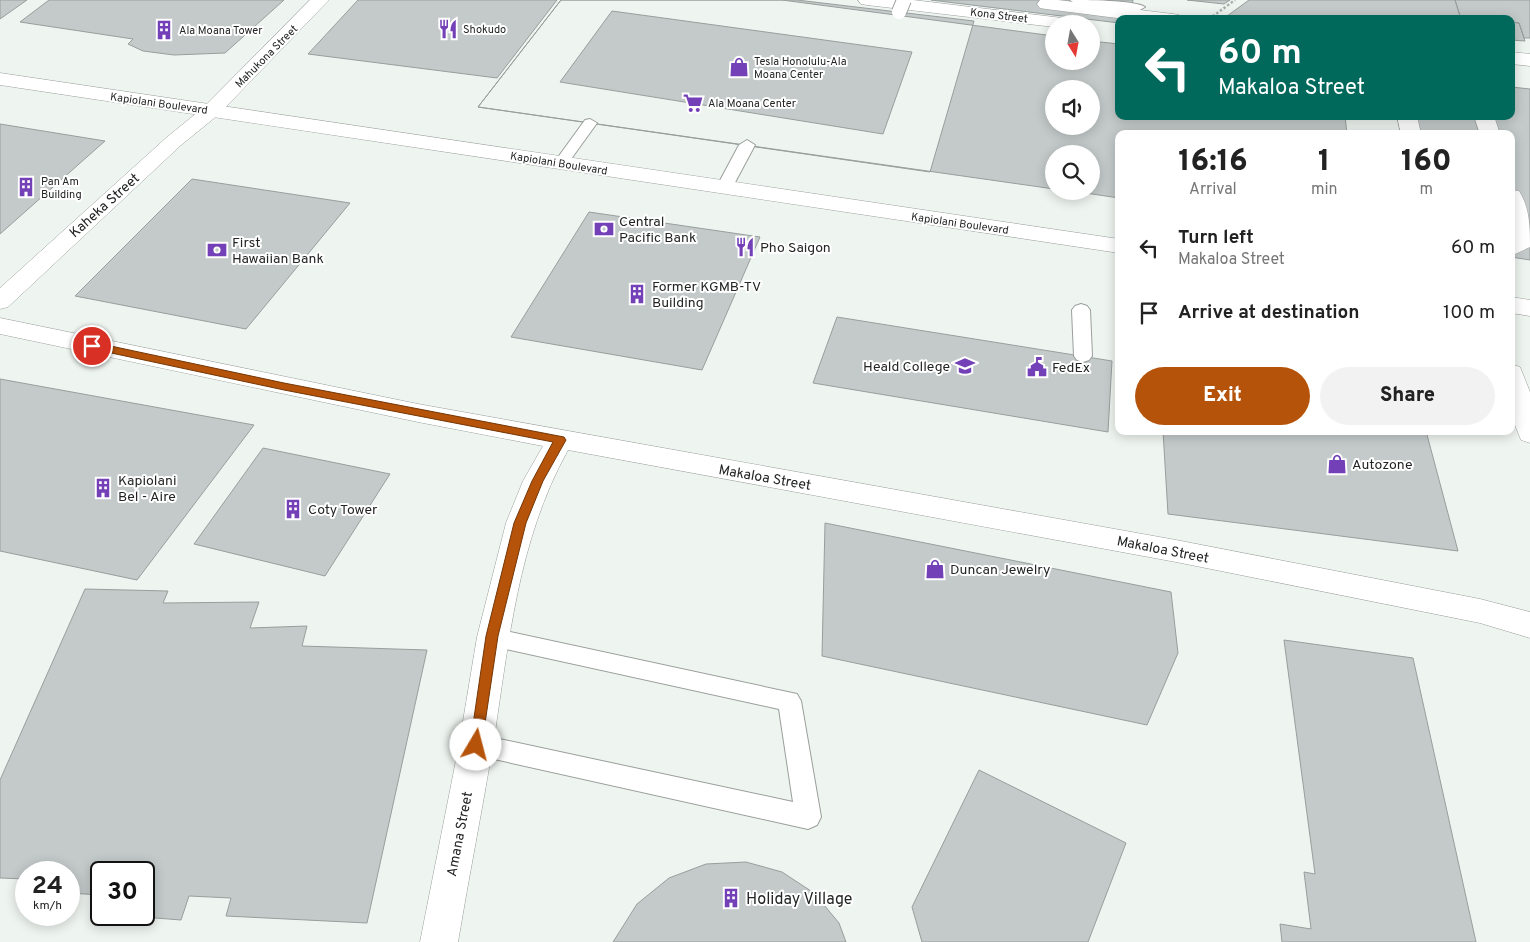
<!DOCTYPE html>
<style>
:root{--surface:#fff;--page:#f2f2f2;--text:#222;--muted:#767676;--accent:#b45309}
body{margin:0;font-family:Overpass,sans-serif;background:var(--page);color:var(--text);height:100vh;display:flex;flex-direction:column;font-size:19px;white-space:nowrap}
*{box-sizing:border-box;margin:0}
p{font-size:16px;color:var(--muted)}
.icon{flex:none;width:28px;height:28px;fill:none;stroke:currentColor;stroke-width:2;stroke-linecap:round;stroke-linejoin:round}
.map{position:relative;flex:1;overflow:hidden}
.side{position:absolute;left:1115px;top:130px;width:400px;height:305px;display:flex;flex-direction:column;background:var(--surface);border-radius:10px;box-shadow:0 2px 12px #0003}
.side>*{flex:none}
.top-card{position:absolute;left:1115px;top:15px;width:400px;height:105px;border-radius:10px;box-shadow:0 2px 12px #0003;background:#00695c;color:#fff;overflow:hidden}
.needle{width:32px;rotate:169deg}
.fabs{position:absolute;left:1045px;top:15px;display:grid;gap:10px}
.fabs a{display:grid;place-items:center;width:55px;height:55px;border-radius:50%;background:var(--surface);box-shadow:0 2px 12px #0003;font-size:25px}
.speed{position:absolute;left:15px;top:861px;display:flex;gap:10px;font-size:25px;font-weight:700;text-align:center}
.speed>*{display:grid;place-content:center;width:65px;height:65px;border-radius:50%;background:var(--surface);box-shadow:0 2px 12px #0003;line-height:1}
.speed small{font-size:12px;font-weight:400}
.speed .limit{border:2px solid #111;border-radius:8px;background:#fff;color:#111}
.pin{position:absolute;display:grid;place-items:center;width:42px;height:42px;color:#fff;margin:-21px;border:2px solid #fff;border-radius:50%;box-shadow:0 1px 5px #0007}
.me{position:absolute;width:55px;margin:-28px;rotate:8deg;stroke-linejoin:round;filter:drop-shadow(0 0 4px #0008)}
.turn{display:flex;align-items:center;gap:18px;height:105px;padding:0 20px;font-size:22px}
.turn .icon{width:65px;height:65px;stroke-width:2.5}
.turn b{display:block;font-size:35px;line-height:42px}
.eta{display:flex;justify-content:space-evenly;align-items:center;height:85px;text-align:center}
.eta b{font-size:30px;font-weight:800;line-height:35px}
.cta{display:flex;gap:10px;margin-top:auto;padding:10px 20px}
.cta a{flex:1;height:58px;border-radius:30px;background:var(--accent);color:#fff;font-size:20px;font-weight:800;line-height:58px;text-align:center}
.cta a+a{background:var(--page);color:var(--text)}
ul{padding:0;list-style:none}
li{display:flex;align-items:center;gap:15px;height:65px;padding:0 20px}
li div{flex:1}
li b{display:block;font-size:19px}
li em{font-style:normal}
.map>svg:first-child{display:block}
</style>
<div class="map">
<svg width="1530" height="942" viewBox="0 0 1530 942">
<rect width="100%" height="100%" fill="#eef4f0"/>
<path fill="#c3cac9" stroke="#979f9d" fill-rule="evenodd" d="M 0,0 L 27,0 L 0,19 Z
M 49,0 L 284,0 L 225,53 L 174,55 L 143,51 L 128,44 L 133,39 L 20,22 Z
M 358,0 L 557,0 L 497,78 L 308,54 Z
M 561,0 L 782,0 L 1054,36 L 1054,61 L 1091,61 L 1091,41 L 1119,44 L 1119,116 L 1345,116 L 1347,134 L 1119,134 L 1119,198 L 1072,191 L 1091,191 L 1091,154 L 1054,154 L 1054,189 L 478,107 ZM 1054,89 L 1091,89 L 1091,126 L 1054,126 Z
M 561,0 L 797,0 L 974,21 L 930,172 L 478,107 Z
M 931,0 L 1133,0 L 1130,19 L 1119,19 L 1119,23 Z
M 1187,0 L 1230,0 L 1224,4 Z
M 1249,0 L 1455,0 L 1460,16 L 1481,19 L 1223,19 Z
M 1455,0 L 1530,0 L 1530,38 L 1524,38 L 1519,23 L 1511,22 L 1511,19 L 1460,16 Z
M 612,11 L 912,52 L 883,134 L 560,82 Z
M 1511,22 L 1519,23 L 1525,41 L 1511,40 Z
M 1511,87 L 1530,89 L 1530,260 L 1511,257 L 1511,134 L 1418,134 L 1415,116 L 1511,116 Z
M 0,124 L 105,141 L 0,234 Z
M 192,179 L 350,203 L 246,329 L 75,296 Z
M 589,212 L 760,237 L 702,370 L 511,337 Z
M 837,317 L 1112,361 L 1108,432 L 813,383 Z
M 0,379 L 254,425 L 137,580 L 0,551 Z
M 1163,431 L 1426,431 L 1458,551 L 1168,514 Z
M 263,448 L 390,474 L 325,576 L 194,544 Z
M 825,523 L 1171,592 L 1178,653 L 1147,725 L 822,656 Z
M 85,589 L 168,591 L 163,603 L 259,602 L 250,628 L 307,626 L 302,646 L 427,650 L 367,923 L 226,916 L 231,898 L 189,896 L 181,920 L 118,915 L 144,915 L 144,872 L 101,872 L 101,895 L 69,893 L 69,872 L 26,872 L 26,879 L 0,878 L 0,780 Z
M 1284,640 L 1413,658 L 1476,942 L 1282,942 L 1280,924 L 1311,929 L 1304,872 L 1315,874 Z
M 979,770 L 1126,843 L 1088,942 L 922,942 L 912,907 Z
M 746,862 L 782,872 L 814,893 L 839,923 L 846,942 L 613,942 L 637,904 L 669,878 L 706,864 Z"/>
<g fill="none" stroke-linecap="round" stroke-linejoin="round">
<defs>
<path id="lane" d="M 1070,0 C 1084,0 1135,0 1145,7 L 1138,11 L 1076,4 Z
M 590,119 L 597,123 L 566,166 L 556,166 L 553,163 L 556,160 L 585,120 Z
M 747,140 L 755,145 L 732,188 L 724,193 L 718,191 L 716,188 L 739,145 Z
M 1081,304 L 1087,306 L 1090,310 L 1092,356 L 1089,360 L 1083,362 L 1077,360 L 1074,356 L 1072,310 L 1075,306 Z
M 492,628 L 797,694 L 801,701 L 821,817 L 817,825 L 808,829 L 467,753 L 464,745 L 467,737 L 476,734 L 793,802 L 779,709 L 492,646 L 484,644 L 481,637 L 484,630 Z"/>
<path id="street" d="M 310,0 L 329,0 L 218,115 L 211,117 L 204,115 L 201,111 L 204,107 Z
M 858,0 L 913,0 L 1071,19 L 1077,20 L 1080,24 L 1054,24 L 1054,27 L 867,5 L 861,4 Z
M 1040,0 L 1058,0 L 1173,14 L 1179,15 L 1182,19 L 1125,19 L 1046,9 L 1040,8 L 1037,4 Z
M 1511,52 L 1530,54 L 1530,66 L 1511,64 Z
M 1397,116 L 1417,116 L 1421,134 L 1401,134 Z
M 1474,116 L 1494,116 L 1500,134 L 1480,134 Z
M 1511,190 L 1519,191 C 1530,208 1530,228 1530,247 L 1511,256 Z
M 0,318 L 418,404 L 1176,540 L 1480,599 L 1530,612 L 1530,638 L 1480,623 L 1176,562 L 568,450 C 517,542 509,643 493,745 C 482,811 469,876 458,942 L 420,942 L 459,745 L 477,637 L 506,523 L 523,481 L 543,446 L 418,422 L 0,334 Z"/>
<path id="secondary" d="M 211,105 L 218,107 L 221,111 L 218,115 L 180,146 L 8,307 L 0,309 L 0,288 L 166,138 L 204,107 Z
M 1511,364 L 1520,367 L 1530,392 L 1530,443 L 1521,440 L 1511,415 Z"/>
<path id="primary" d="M 0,73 L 1119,239 L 1119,253 L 0,85 Z
M 1511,297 L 1530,300 L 1530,316 L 1511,313 Z"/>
</defs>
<use href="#lane" stroke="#9a9f9b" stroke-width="2"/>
<use href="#street" stroke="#9a9f9b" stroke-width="1"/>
<use href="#secondary" stroke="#9a9f9b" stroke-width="1"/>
<use href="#primary" stroke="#9a9f9b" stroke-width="1"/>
<path stroke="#aaaeab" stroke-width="2.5" stroke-dasharray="2.5 2" stroke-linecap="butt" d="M 1209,19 L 1235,0"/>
<use href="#lane" fill="#fff" fill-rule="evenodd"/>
<use href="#street" fill="#fff" fill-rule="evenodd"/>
<use href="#secondary" fill="#fff" fill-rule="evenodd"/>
<use href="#primary" fill="#fff" fill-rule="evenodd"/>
<defs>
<path id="lane-bridge" d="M 899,12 L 904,0"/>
</defs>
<use href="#lane-bridge" stroke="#9a9f9b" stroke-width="16" stroke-linecap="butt"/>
<use href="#lane-bridge" stroke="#fff" stroke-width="14"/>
</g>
<path fill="#b45309" stroke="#753606" d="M 92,342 L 284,383 L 564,437 L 566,440 L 543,481 L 526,523 L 498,636 L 481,750 L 476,752 L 472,750 L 470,745 L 486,636 L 514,523 L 532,481 L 553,442 L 284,390 L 88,348 L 88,343 Z"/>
<defs>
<symbol id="restaurant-bare" viewBox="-9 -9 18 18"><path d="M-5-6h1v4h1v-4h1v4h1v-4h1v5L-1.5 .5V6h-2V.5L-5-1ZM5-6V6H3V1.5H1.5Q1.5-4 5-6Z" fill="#7440b7" stroke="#fff" stroke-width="2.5" paint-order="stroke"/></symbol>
<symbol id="building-bare" viewBox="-9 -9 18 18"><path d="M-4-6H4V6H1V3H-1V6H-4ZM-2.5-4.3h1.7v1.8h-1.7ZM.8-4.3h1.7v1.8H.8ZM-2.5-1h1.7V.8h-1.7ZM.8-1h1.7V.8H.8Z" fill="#7440b7" stroke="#fff" stroke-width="2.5" paint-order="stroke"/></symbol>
<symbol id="shop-bare" viewBox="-9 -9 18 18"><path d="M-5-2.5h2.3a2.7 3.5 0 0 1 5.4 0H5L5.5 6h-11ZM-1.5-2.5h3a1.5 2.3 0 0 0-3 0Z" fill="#7440b7" stroke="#fff" stroke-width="2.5" paint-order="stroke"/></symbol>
<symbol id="supermarket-bare" viewBox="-9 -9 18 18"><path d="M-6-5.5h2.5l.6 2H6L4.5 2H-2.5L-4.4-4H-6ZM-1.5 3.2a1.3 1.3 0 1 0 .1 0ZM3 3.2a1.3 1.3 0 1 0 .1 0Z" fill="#7440b7" stroke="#fff" stroke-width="2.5" paint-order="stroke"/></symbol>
<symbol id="bank-bare" viewBox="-9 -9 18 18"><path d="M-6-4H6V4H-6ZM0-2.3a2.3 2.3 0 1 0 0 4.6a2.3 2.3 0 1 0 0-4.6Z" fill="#7440b7" stroke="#fff" stroke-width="2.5" paint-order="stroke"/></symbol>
<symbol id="school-bare" viewBox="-9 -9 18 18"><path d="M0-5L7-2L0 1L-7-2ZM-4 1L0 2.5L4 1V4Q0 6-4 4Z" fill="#7440b7" stroke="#fff" stroke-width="2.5" paint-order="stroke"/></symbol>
<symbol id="civic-bare" viewBox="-9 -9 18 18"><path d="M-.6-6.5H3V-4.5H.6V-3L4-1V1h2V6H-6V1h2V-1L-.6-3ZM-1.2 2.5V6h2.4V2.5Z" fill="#7440b7" stroke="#fff" stroke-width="2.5" paint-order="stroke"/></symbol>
</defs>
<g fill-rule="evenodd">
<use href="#restaurant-bare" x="434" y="15" width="28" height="28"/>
<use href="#building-bare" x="150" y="16" width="28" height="28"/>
<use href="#shop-bare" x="725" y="53" width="28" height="28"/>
<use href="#supermarket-bare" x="679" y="89" width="28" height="28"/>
<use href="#building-bare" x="12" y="173" width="28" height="28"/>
<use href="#bank-bare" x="590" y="215" width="28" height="28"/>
<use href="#restaurant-bare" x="731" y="233" width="28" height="28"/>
<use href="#bank-bare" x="203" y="236" width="28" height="28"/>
<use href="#building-bare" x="623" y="280" width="28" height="28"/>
<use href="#school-bare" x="951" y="352" width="28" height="28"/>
<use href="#civic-bare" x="1023" y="353" width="28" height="28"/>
<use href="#shop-bare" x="1323" y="450" width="28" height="28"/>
<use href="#building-bare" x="89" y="474" width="28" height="28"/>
<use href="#building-bare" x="279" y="495" width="28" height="28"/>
<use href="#shop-bare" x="921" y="555" width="28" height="28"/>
<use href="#building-bare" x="717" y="884" width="28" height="28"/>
</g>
<g text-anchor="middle" stroke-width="4" stroke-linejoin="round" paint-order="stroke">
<g font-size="11" fill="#232524" stroke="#fff">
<text transform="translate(999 15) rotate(7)" y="4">Kona Street</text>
<text transform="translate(266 56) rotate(-45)" y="4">Mahukona Street</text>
<text transform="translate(159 103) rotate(8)" y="4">Kapiolani Boulevard</text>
<text transform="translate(559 163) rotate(9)" y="4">Kapiolani Boulevard</text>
<text transform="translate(960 223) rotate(8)" y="4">Kapiolani Boulevard</text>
</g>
<g font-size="11" fill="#232524" stroke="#fff" text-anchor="start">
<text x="463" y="33">Shokudo</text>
<text x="179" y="34">Ala Moana Tower</text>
<text x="754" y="65">Tesla Honolulu-Ala<tspan x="754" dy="13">Moana Center</tspan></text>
<text x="708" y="107">Ala Moana Center</text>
<text x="41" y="185">Pan Am<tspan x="41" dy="13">Building</tspan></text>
</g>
<g font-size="14" fill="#232524" stroke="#fff">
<text transform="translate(104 205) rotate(-42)" y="5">Kaheka Street</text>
<text transform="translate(765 477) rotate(10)" y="5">Makaloa Street</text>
<text transform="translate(1163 549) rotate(11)" y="5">Makaloa Street</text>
<text transform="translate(459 834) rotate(-79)" y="5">Amana Street</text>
</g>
<g font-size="14" fill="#232524" stroke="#fff" text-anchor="start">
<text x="619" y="226">Central<tspan x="619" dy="16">Pacific Bank</tspan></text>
<text x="232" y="247">First<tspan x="232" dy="16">Hawaiian Bank</tspan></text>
<text x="760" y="252">Pho Saigon</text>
<text x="652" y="291">Former KGMB-TV<tspan x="652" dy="16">Building</tspan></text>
<text x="950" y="371" text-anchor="end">Heald College</text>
<text x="1052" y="372">FedEx</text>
<text x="1352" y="469">Autozone</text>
<text x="118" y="485">Kapiolani<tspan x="118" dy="16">Bel - Aire</tspan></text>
<text x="308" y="514">Coty Tower</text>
<text x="950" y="574">Duncan Jewelry</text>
</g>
<g font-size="16" fill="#232524" stroke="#fff" text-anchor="start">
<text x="746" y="904">Holiday Village</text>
</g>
</g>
</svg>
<div class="fabs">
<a><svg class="needle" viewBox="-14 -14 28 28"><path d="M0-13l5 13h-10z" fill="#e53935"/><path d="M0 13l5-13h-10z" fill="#767676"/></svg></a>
<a><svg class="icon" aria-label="sound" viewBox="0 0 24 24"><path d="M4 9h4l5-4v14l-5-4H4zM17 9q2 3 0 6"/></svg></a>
<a><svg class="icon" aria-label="search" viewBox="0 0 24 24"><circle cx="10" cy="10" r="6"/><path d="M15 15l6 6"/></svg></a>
</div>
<div class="speed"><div>24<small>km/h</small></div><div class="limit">30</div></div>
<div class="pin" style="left:92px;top:346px;background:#d93025"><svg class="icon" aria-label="arrive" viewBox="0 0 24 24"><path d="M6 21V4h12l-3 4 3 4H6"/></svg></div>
<svg class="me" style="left:476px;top:745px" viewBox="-20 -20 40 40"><circle r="19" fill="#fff"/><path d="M0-13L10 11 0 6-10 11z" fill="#b45309"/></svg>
<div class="top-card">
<div class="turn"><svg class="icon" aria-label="left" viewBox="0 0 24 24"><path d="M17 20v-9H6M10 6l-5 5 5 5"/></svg><div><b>60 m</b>Makaloa Street</div></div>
</div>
<section class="side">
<div class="eta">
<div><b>16:16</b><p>Arrival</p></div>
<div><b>1</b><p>min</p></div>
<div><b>160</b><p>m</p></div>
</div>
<ul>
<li><svg class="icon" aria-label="left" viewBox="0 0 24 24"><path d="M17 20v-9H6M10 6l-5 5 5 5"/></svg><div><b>Turn left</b><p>Makaloa Street</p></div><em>60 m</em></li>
<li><svg class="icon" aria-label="arrive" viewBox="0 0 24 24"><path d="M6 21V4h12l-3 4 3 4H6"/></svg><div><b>Arrive at destination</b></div><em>100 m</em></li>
</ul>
<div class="cta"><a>Exit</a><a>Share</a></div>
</section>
</div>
